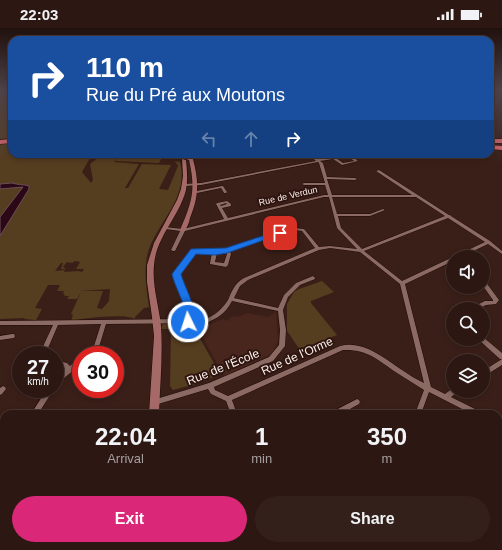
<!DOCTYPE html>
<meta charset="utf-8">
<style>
:root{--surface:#2c1712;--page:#34201b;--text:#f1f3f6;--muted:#a69f9f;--line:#483632;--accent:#db2777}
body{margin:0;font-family:Arial,sans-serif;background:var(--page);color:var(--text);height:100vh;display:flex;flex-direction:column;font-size:15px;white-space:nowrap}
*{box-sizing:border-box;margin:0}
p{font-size:13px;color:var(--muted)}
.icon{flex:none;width:22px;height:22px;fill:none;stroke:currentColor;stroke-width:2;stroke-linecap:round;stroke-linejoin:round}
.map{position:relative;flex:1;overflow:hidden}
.sheet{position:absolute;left:0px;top:382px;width:502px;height:140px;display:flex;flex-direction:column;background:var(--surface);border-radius:12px 12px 0 0;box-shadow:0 2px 6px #0003,0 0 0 1px var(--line)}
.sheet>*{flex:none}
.top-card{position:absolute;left:8px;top:8px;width:486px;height:122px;border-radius:12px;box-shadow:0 2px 6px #0003,0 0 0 1px var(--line);background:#1a4fa0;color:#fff;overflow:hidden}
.tools{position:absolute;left:446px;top:222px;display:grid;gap:8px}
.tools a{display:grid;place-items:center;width:44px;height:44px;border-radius:50%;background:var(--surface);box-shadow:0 2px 6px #0003,0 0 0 1px var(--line);font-size:20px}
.speed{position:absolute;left:12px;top:318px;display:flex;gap:8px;font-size:20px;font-weight:700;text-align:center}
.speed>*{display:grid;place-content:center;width:52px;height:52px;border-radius:50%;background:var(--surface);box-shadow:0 2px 6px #0003,0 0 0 1px var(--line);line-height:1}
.speed small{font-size:10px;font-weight:400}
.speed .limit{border:6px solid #d22;background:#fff;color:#111}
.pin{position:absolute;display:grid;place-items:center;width:34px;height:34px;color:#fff;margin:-17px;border-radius:8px;box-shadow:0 2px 6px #0006}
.me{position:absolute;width:44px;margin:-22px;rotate:356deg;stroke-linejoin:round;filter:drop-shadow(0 0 3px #0008)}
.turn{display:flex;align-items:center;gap:14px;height:84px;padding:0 12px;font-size:18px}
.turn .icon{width:52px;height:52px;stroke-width:2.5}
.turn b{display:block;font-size:28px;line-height:34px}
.lanes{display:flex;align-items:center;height:38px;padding:0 12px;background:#0003;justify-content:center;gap:20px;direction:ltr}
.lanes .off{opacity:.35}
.eta{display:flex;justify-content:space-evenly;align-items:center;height:68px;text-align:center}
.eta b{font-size:24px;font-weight:700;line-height:28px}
.primary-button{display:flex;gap:8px;margin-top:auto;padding:8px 12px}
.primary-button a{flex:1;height:46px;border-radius:24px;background:var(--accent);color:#fff;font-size:16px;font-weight:700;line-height:46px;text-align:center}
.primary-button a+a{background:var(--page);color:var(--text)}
.status{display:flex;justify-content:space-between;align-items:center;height:28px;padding:0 20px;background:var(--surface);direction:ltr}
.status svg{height:11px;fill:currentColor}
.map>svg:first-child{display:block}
</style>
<div class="status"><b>22:03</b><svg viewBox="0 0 49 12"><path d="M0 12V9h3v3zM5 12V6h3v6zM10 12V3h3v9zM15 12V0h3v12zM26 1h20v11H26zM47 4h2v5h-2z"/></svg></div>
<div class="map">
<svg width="502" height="522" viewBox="0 0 502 522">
<rect width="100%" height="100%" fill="#3a1f18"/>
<path fill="#48261e" d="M 276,284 L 278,313 L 274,322 L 269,327 L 224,348 L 198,301 L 223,291 L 227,293 L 232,288 L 238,289 L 247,285 L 268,289 Z"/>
<path fill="#553d1f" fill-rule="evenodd" d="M 0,62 L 12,62 L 12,126 L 98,126 L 90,130 L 82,144 L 91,155 L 93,152 L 90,136 L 103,126 L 119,126 L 114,134 L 139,136 L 125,160 L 128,160 L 142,136 L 171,137 L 159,161 L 168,162 L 178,138 L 175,133 L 180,134 C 189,169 160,191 149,221 C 143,239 146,260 149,279 L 144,280 L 135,289 L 135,291 C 126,285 82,290 71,293 L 73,287 L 71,286 L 81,264 L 77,271 L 67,271 L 69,268 L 65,268 L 63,265 L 64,263 L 57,263 L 60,257 L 48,257 L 35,280 L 42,281 L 36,292 L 25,291 L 24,290 L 0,291 ZM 75,233 L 80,234 L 76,241 L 84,241 L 82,244 L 78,243 L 64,244 L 65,242 L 55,243 L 61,235 L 63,235 L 61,241 L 66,241 L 63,239 L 67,234 L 72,235 ZM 110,261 L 109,273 L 102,281 L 97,280 L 103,263 L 80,263 Z
M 120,126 L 164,126 L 159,135 L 115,133 Z
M 322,253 L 334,264 L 311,273 L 311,275 L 337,307 L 300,322 L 287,303 L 287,276 L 294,264 L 299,261 Z
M 163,296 L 193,298 L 220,346 L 200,355 L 173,362 L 170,358 L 171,301 L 160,301 Z"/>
<path fill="#2c0817" stroke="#6b4e58" d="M 12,155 C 18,157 23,156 29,158 L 29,161 L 0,208 L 0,189 L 23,159 L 0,161 L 0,156 Z"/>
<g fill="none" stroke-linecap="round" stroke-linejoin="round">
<defs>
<path id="street" d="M 193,126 L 201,126 L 187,129 L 185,128 Z
M 308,126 L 312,126 L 318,131 L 334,129 L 343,126 L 350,126 L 358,133 L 342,137 L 333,131 L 320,133 L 323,135 L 327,149 L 355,150 L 357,151 L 355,152 L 327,151 L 332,167 L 412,167 L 376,143 L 379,142 L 449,187 L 450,187 L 451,188 L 490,213 L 502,223 L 502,226 L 488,216 L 461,229 L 455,229 L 455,228 L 485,214 L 448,190 L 364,223 L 402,253 L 453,229 L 453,233 L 405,256 L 431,359 L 445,366 L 453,360 L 453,363 L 457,363 L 456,365 L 451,369 L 481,384 L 482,386 L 472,386 L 429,364 L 421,386 L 415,386 L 424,362 C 415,356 406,351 397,345 C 378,332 367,321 343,322 L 232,372 L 237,386 L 231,386 L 226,373 L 211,366 L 208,361 L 155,377 L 153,376 L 152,374 L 153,372 L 209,355 L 269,329 L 279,317 L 280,302 L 278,283 L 232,273 C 226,285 217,291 205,295 L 106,296 L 99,319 L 91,327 L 84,327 L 85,325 L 94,318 L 101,296 L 58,297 L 45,327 L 39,327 L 53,297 L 0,297 L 0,293 L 185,291 L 186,280 L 178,259 L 174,246 L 192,222 L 215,223 L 227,221 L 295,200 L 304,201 L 319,219 L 330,218 L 357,221 L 337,200 L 329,169 L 324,169 L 185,203 L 175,223 L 173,223 L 171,222 L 180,203 L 166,201 L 164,200 L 165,199 L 183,201 L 224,191 L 216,176 L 217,175 L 227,173 L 231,176 L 231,178 L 222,180 L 228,190 L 324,167 L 328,167 L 325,157 L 304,157 L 302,156 L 304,155 L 325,155 L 319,135 L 318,134 L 201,157 L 185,158 L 184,158 L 184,156 L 201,155 L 316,133 ZM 347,127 L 354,133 L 343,135 L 336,130 ZM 332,169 L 416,169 L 445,188 L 362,221 L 341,200 L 338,188 L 370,188 L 385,182 L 383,181 L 370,186 L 337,186 ZM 226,175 L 227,176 L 221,178 L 220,177 ZM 295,202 L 302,203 L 315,220 L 244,250 C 234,256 232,263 228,272 C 223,280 214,289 204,291 C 200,292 195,291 191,291 L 192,280 L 182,259 L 178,246 L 195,225 L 212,225 L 210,235 L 210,236 L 226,239 L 228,237 L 231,226 L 230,223 ZM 330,220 L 360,224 L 400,256 L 424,355 C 416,351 409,347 402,342 C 384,330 363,312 340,318 L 228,368 L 215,362 L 214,359 L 273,333 L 285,318 L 286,302 L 283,282 L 288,269 L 300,257 L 315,251 L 315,250 L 313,248 L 296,255 L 284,267 L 278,280 L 234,270 L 240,258 L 248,252 L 319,222 ZM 226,224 L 227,226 L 224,235 L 215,234 L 217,225 Z
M 222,158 L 223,158 L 227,164 L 226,165 L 224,165 L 221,160 L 197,165 L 195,164 L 197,163 Z
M 483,252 L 485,253 L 499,272 L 496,276 L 486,277 L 478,281 L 470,281 L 471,280 L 485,273 L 493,273 L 493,272 L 483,258 Z
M 12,306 L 14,306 L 15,308 L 14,310 L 0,312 L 0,308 Z
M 483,309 L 502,325 L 502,337 L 483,349 L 483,343 L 502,331 L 500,331 L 480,313 L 479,311 L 483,311 Z
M 81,329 L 81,336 L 57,356 L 55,357 L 55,350 L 65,341 L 63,339 L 55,338 L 55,332 L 67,335 L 70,338 L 79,330 Z
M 3,358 L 5,359 L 6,361 L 2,366 L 0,367 L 0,360 Z
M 47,361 L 54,361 L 38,386 L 31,386 Z
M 357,371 L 359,372 L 360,374 L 359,376 L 341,386 L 331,386 L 332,384 Z
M 498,392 L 502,393 L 502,400 L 498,399 Z
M 4,427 C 4,433 5,437 0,440 L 0,430 Z
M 91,518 L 99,518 L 97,522 L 89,522 Z
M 356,518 L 364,518 L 362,522 L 354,522 Z
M 388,518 L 399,518 L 401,522 L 390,522 Z"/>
<path id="secondary" d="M 186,129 L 190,129 L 193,131 C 199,154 199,168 190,190 C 189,195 187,201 183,204 L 180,202 C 192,174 196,162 189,132 L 186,131 Z
M 182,131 L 186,132 C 187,142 188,152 186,162 C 179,189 156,209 154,237 C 152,258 159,277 161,298 C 163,327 160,357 159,386 L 149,386 L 154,308 L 152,289 L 147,254 L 147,237 L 154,215 L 177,172 L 181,161 L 183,148 Z
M 0,451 L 4,452 L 4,465 L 0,464 Z
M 45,518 L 60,518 L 62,522 L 47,522 Z
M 121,518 L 134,518 L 132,522 L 119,522 Z"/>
<path id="highway" d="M 12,111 L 12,115 L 0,116 L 0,112 Z
M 490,111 L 502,111 L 502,115 L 490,115 Z
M 490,117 L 502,118 L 502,122 L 490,121 Z"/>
</defs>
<use href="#street" stroke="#200804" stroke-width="1"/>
<use href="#secondary" stroke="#200804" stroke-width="1"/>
<use href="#highway" stroke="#200804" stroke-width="1"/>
<use href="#street" fill="#8a6a62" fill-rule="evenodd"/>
<use href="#secondary" fill="#a56a67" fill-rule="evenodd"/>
<use href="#highway" fill="#e46973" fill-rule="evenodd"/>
</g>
<linearGradient id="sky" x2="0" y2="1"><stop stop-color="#20110d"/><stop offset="0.46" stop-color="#4f4248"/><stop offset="1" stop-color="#4f4248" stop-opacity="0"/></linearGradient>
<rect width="502" height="135" fill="url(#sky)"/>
<path fill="#1a73e8" stroke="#114b97" d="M 278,203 L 284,205 L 227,225 L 215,227 L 196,226 L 181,246 C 185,262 199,280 191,296 L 185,296 C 182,291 185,286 184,280 C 183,272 174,256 172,246 L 191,221 L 226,220 Z"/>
<g text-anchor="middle" stroke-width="4" stroke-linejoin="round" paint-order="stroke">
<g font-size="9" fill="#fdf1ee" stroke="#2f150f">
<text transform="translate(288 168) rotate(-13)" y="3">Rue de Verdun</text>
</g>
<g font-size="12" fill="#fdf1ee" stroke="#2f150f">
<text transform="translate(297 328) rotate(-24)" y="4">Rue de l'Orme</text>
<text transform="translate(223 339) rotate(-22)" y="4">Rue de l'École</text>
</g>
</g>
</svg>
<div class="tools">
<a><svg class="icon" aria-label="sound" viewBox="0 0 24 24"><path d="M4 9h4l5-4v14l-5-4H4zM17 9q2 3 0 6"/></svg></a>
<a><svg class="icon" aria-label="search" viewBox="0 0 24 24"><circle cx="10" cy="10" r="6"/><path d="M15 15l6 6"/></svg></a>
<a><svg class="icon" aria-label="layers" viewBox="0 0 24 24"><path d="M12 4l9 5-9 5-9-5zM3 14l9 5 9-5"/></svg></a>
</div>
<div class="speed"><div>27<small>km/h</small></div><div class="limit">30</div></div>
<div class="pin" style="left:280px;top:205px;background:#d93025"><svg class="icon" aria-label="arrive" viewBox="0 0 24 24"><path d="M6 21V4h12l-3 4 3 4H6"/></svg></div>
<svg class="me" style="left:188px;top:294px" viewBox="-20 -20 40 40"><circle r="17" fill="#1a73e8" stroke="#fff" stroke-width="3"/><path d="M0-11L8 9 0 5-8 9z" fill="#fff"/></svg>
<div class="top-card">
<div class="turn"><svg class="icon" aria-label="right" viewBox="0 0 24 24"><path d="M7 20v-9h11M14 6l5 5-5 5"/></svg><div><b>110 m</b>Rue du Pré aux Moutons</div></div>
<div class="lanes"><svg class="icon off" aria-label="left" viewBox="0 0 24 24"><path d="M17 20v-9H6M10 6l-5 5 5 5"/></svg><svg class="icon off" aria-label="ahead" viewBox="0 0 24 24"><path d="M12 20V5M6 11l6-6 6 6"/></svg><svg class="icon" aria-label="right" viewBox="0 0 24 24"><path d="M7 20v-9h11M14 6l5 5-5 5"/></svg></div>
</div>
<section class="sheet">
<div class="eta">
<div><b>22:04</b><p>Arrival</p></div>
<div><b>1</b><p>min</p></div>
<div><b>350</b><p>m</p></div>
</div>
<div class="primary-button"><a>Exit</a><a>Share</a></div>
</section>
</div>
